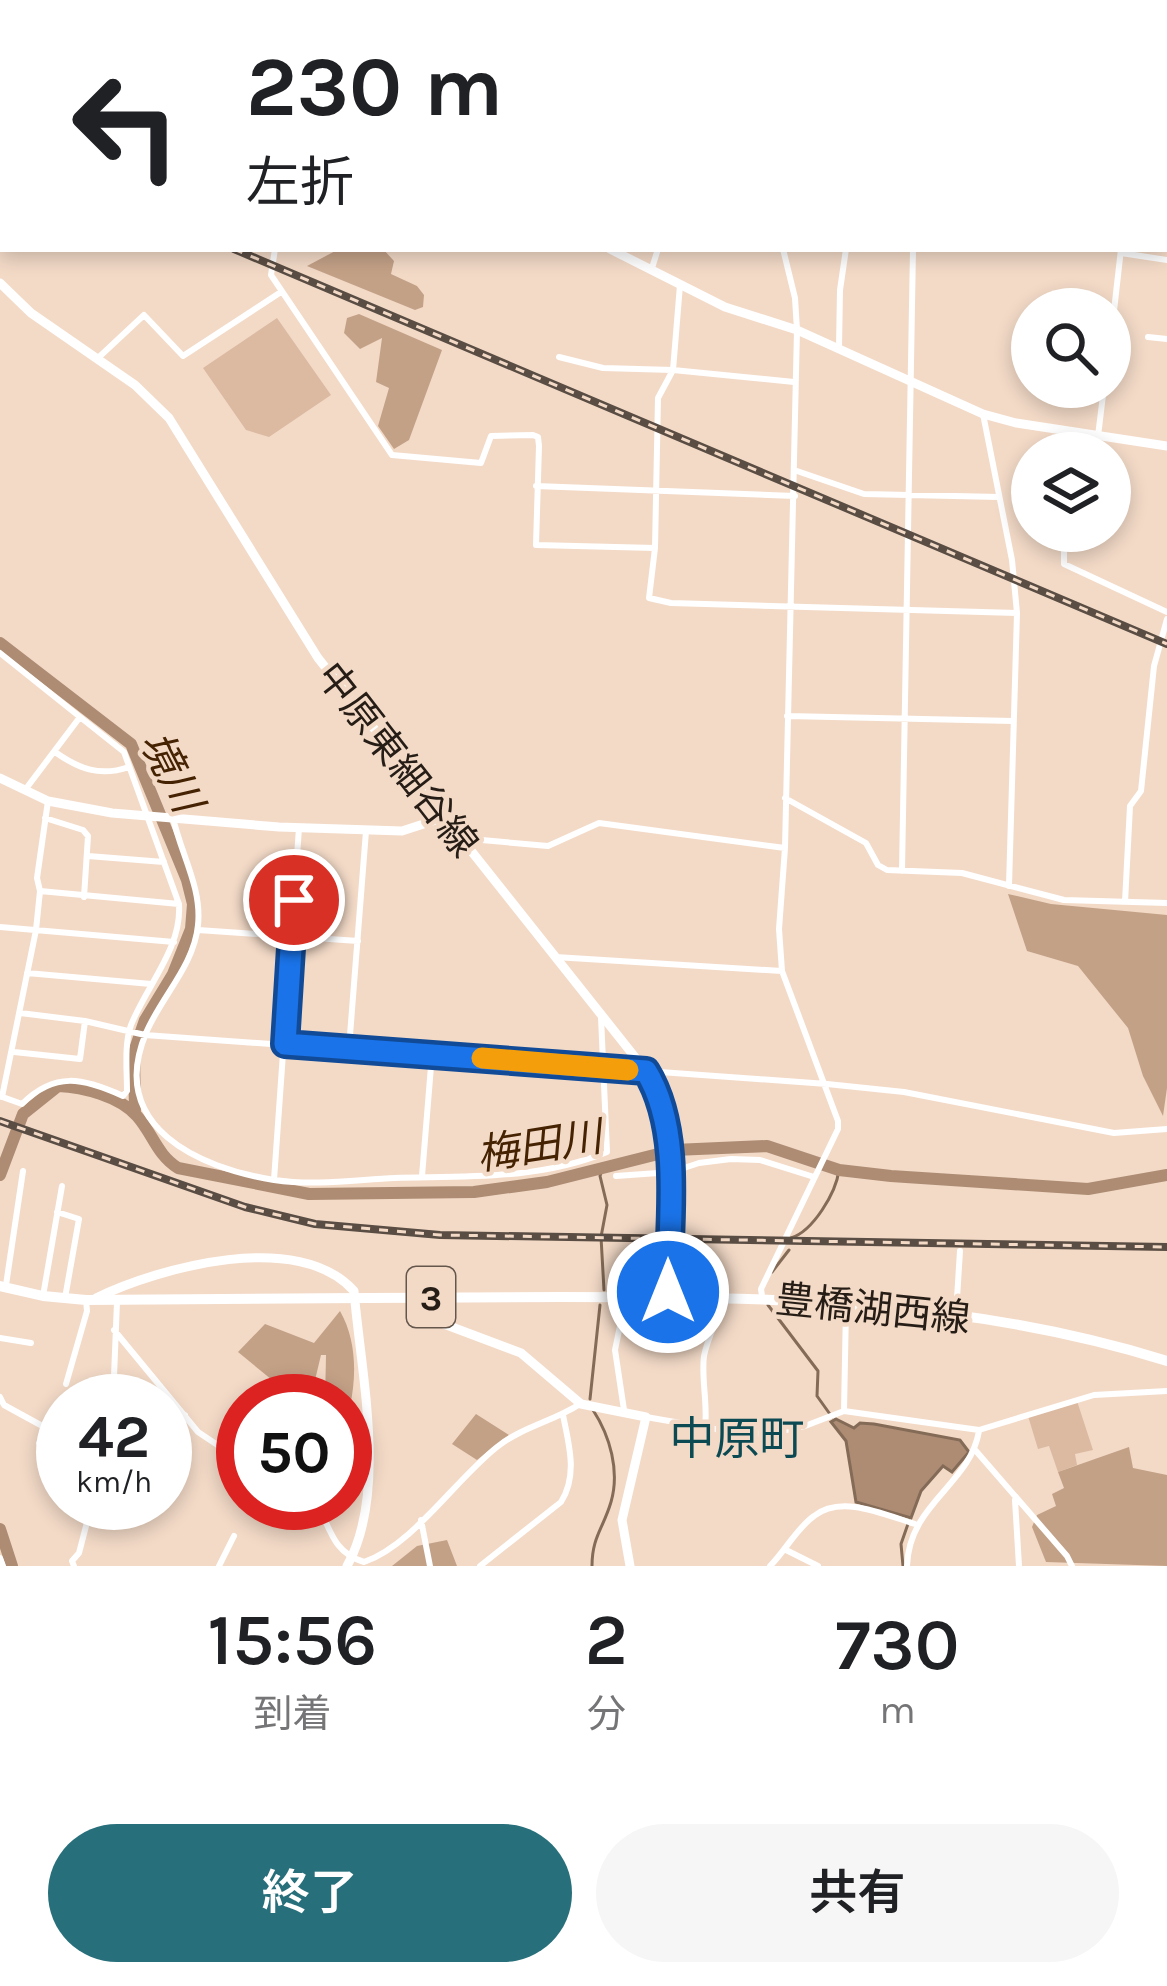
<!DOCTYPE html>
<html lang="ja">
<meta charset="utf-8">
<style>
:root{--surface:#fff;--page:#f6f6f6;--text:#202124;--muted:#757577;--accent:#276f7a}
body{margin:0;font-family:Karla,"Noto Sans JP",sans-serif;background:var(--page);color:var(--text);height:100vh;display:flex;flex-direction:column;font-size:45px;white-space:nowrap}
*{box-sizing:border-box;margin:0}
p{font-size:39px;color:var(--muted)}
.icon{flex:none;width:66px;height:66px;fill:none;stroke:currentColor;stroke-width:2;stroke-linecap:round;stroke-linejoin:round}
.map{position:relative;height:1566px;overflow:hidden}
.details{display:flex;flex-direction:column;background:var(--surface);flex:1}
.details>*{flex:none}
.hud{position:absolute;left:0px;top:0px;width:1167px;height:252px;box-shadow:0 6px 18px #0003;background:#fff;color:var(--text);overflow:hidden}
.buttons{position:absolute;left:1011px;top:288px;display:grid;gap:24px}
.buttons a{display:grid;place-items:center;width:120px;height:120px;border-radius:50%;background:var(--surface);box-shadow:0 6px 18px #0003;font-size:60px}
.speed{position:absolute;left:36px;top:1374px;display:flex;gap:24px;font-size:60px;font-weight:700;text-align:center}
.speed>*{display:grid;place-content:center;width:156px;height:156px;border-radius:50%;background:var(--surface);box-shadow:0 6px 18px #0003;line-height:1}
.speed small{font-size:30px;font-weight:400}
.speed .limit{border:18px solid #d22;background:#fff;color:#111}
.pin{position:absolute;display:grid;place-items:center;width:102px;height:102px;color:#fff;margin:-51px;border:6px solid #fff;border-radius:50%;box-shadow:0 3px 12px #0007}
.me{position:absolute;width:132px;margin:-66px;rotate:0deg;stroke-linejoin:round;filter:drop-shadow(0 0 9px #0008)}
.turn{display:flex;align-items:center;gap:42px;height:252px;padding:0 48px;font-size:54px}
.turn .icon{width:156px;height:156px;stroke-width:2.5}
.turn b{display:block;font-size:84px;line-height:102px}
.eta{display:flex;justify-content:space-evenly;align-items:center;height:204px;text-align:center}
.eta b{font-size:72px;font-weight:600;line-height:84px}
.button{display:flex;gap:24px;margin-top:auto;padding:24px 48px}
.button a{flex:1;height:138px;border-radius:72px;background:var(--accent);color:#fff;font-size:48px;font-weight:600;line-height:138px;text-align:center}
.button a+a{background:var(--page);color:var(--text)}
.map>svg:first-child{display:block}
</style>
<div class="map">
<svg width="1167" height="1566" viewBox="0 0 1167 1566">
<rect width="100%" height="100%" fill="#f3dac7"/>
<path fill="#dbbaa1" d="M 277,318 L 331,395 L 269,437 L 246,430 L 203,368 Z
M 1077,1401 L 1093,1450 L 1075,1454 L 1077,1465 L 1058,1472 L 1049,1446 L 1038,1449 L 1028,1416 Z"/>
<path fill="#c3a187" d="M 339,249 L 383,249 L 394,261 L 391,274 L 417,286 L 424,295 L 423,307 L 415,310 L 307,266 Z
M 359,314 L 442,350 L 409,440 L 394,449 L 378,426 L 389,388 L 376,382 L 382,338 L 360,349 L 344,333 L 347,318 Z
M 1008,894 L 1051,904 L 1167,915 L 1167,1088 L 1163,1116 L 1143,1076 L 1128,1028 L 1078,966 L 1027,951 Z
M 340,1311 C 356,1339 357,1374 350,1406 L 345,1409 L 345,1401 L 325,1401 L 326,1355 L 321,1355 L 310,1401 L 277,1384 L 238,1352 L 265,1324 L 314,1343 Z
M 476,1414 L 509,1435 L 477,1460 L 452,1444 Z
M 1129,1447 L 1133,1468 L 1167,1475 L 1167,1566 L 1046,1562 L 1032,1527 L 1037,1515 L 1056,1506 L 1052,1494 L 1064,1488 L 1058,1472 Z
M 447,1540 L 457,1566 L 392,1566 L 417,1546 Z"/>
<path fill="#ad8c73" stroke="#846b57" stroke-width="3" d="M 836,1419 L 854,1428 L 860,1423 L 874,1424 L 960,1440 L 969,1452 L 952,1472 L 943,1466 L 921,1491 L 911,1518 L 856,1502 L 846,1441 L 831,1422 Z"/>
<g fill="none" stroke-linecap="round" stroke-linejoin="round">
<path stroke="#846b57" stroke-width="3" d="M 603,1167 L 600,1176 L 607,1205 L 601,1237 L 604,1290
M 791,1238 C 813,1231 836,1193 839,1170
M 772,1272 L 789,1250
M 768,1305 L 818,1371 L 817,1396 L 832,1417
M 590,1399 L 600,1305
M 592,1566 C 592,1537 603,1529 611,1502 C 620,1471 610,1436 593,1410
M 903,1566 L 901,1544 L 909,1521"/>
<path stroke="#ad8c73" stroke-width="12" d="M 0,643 L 131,744 L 187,880 L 193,904 L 191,929 L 173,974 L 145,1020 L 134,1052 L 135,1114
M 0,1175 L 23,1114 L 58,1086 C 83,1087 119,1096 137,1116 C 153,1134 157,1155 178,1168 L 309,1194 L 474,1192 L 547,1182 L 674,1150 L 767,1146 L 839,1170 L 891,1176 L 1088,1189 L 1167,1175
M 0,1529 L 12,1566"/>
<path stroke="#fff" stroke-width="6" d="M 1050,0 L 1052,3
M 146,3 L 146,0
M 821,3 L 822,0
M 997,3 L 998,0
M 1164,143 L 1167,145
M 275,249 L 271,275 L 392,455 L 481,463 L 491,436 L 533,435 L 538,437 L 539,446 L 536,545 L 655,548
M 1121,253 L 1167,260
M 651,271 L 658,249
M 680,285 L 673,370 L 658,398 L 655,548 L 649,598 L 671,603 L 1017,613
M 1148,337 L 1167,339
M 1110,346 L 1121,249
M 839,347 L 840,290 L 846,249
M 559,357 L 603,368 L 673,370 L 794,382
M 98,358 L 144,315 L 183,356 L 281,292
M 983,414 L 1012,560 L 1017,613 L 1009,886
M 1098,436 L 1104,387
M 1072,453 L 1073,433
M 794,470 L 864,494 L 999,497
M 536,486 L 795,496
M 1064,531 L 1064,564 L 1167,612
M 0,653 L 80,717 L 25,790
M 787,716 L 1013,721
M 55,752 C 79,769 100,777 129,767
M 785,798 L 866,843 L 878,865 L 887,870 L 962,873 L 1064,900 L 1167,903
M 45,818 L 83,830 L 88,836 L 84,897
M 173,818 C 181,854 202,888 198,925 C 194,966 161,997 146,1033 C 107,1127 199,1168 274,1180
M 299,828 L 274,1180 C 316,1186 354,1180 395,1178 C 466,1176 539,1180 607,1152 L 601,1017
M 459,838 L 548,846 L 599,823 L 785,848
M 88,856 L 164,862
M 902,871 L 913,249
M 40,891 L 179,904
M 1125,902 L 1130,806 L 1141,791 L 1154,666 L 1167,619
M 0,927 L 174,942
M 198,930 L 358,941
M 555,957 L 782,971
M 27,973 L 151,984
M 20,1013 L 85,1021 L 145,1035 L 827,1084 L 904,1092 L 1114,1133 L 1167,1129
M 349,1048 L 366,831
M 14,1052 L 80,1059 L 85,1021
M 0,1096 L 22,1104 C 55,1071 83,1078 123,1096 L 127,1091 C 127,1070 124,1045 131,1025 C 147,985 182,948 179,904 L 124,752 L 80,717
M 2,1097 L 36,930 L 40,891 L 37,878 L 48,801
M 422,1176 L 432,1054
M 616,1176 L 672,1172 L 699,1163 L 731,1159 L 760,1160 L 814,1177
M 57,1212 L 79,1219 L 65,1298
M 6,1285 L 23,1171
M 43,1296 L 62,1186
M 762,1296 L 761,1289 L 838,1129 L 838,1121 L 782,971 L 779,929 L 785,848 L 797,330 L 795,298 L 783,249
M 956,1314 L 960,1251
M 114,1330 L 198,1432 L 243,1462
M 0,1338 L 31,1343
M 66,1384 L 87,1311 L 86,1300
M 0,1397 L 4,1405 L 46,1428 L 39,1443
M 113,1401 L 117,1302
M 624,1410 L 615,1350 L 626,1297
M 844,1411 L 846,1307
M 646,1417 L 744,1434 L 772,1433 L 805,1426 L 844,1411 L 979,1430 L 1094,1395 L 1167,1391
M 705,1428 C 708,1404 701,1378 704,1356 C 708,1335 720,1319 720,1297
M 165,1451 L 185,1415
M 976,1451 L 1067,1556 L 1072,1566
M 1015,1500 L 1019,1566
M 317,1503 C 330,1528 333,1553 364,1562 C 413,1545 455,1480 497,1447 C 522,1427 554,1421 580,1404
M 421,1520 L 430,1566
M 786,1550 L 818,1566
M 0,1558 L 3,1566
M 74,1566 L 72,1561 L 79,1553 L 92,1503
M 219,1566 L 234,1536
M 480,1566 L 561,1502 C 578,1475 569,1445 563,1415
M 770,1566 C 785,1551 797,1528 814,1516 C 842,1494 885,1515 915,1524
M 907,1566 C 909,1503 970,1485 979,1431"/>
<path stroke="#fff" stroke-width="9" d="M 90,0 L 105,3
M 610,249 L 725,307 L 797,330 L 983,414 L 1016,423 L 1167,446
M 0,283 L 31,313 L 135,385 L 169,418 L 318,658 L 646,1071 C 683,1133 668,1225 668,1295
M 0,778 L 48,801 L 112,813 L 279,827 L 402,831 L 442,818
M 410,1297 L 412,1312 L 521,1353 L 581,1404 L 646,1417 L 622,1520 L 630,1566
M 96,1298 C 160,1267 299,1229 354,1291 C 361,1374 388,1493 347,1566"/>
<path stroke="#fff" stroke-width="10" d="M 0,1286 L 43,1296 L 86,1300 C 244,1299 403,1297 561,1297 C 769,1297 966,1298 1167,1361"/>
<path stroke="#fff" stroke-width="14" d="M 1166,0 L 1167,2"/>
<defs>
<path id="rail" d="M 0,150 L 3,151
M 234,249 L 1167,644
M 0,1121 L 245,1207 L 315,1224 L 440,1235 L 1167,1247"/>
</defs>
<use href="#rail" stroke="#5a4d43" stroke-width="8"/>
<use href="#rail" stroke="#f3dac7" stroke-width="3" stroke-dasharray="9" stroke-linecap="butt"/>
</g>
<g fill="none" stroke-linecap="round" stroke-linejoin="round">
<defs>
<path id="route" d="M 294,900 L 285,1044 L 646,1071 C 683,1131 669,1223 668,1292"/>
</defs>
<use href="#route" stroke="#114b97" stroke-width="30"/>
<use href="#route" stroke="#1a73e8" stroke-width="21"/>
<path stroke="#f59e0b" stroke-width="21" d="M 482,1058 L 628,1070"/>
</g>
<g text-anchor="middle" stroke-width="9" stroke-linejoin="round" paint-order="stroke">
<rect fill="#f3dac7" stroke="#64564b" stroke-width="3" x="407" y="1267" width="48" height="60" rx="9"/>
<g font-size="36" font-weight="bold" fill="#261d16">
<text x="431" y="1310">3</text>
</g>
<g font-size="39" fill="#261d16" stroke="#f3dac7">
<text transform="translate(398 759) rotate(52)" y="14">中原東細谷線</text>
<text transform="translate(873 1308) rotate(6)" y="14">豊橋湖西線</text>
</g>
<g font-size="42" font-style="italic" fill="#452302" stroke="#f3dac7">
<text transform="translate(172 771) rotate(63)" y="15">境川</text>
<text transform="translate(539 1145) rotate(-9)" y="15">梅田川</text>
</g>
<g font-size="45" fill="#0c4a53" stroke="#f3dac7">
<text x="737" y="1454">中原町</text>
</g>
</g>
</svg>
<div class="buttons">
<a><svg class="icon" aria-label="search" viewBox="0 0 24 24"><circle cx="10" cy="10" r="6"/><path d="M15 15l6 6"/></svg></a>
<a><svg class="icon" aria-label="layers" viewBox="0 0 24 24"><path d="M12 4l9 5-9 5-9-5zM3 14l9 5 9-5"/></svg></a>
</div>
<div class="speed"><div>42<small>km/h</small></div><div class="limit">50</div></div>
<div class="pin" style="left:294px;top:900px;background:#d93025"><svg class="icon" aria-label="arrive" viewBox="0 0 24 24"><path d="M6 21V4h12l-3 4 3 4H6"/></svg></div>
<svg class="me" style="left:668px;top:1292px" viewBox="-20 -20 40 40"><circle r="17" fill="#1a73e8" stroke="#fff" stroke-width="3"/><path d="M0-11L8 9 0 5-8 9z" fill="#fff"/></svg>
<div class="hud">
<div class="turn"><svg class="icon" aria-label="left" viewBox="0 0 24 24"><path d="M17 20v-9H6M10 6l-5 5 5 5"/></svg><div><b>230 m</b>左折</div></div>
</div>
</div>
<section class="details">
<div class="eta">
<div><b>15:56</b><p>到着</p></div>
<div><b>2</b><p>分</p></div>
<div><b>730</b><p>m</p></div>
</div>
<div class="button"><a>終了</a><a>共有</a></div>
</section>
